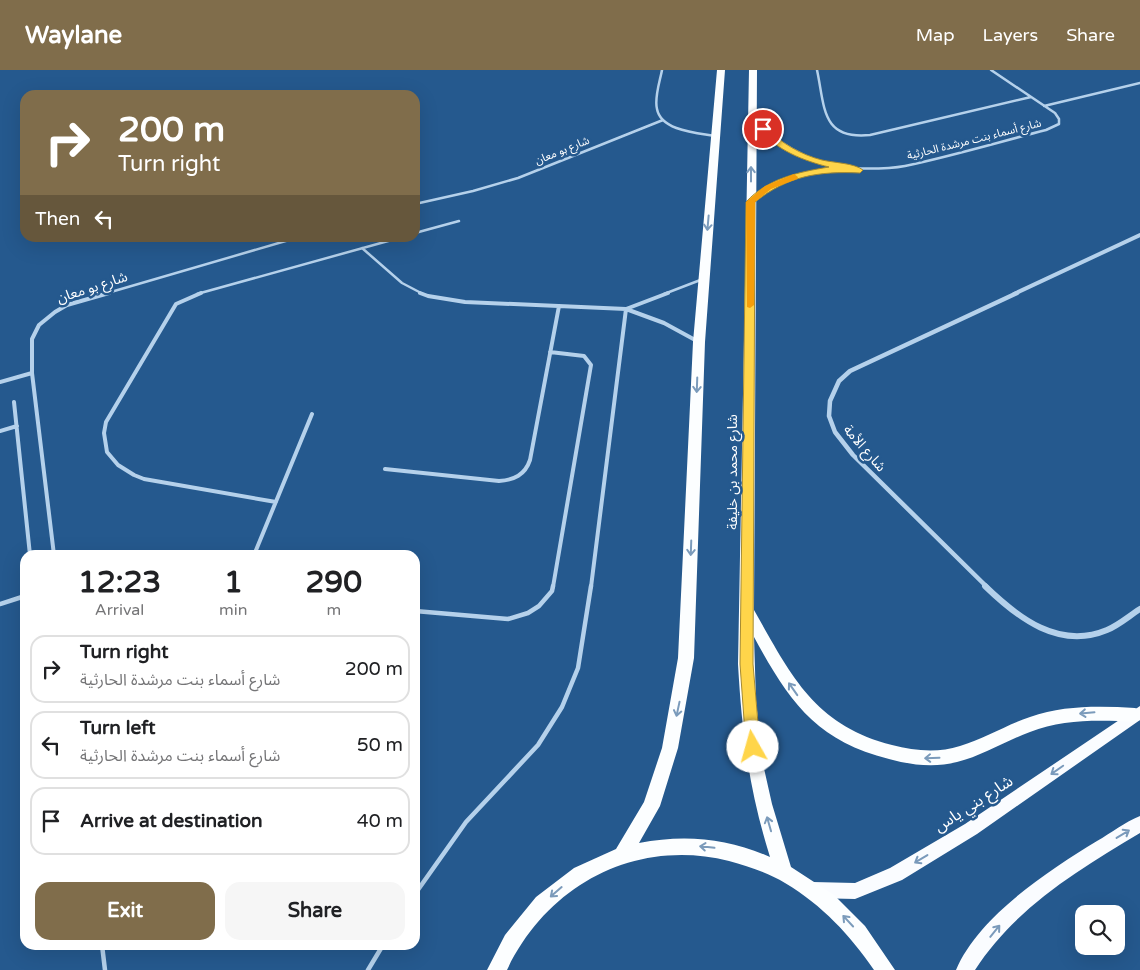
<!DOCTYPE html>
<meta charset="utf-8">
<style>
:root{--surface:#fff;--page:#f6f6f6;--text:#202124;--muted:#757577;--line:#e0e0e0;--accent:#806d4b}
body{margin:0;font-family:"Varela Round","Noto Sans Arabic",sans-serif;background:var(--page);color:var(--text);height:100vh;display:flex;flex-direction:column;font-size:19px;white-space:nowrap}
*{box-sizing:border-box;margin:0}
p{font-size:16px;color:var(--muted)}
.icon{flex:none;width:28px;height:28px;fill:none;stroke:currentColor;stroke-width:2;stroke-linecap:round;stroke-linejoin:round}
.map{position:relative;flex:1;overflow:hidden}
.details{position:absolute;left:20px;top:480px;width:400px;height:400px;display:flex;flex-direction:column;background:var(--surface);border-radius:15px;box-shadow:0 5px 20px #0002}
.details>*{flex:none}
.banner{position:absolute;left:20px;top:20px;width:400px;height:152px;border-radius:15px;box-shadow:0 5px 20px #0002;background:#806d4b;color:#fff;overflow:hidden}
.buttons{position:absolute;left:1075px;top:835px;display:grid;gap:10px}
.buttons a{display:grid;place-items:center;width:50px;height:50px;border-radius:10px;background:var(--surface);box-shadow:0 5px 20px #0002;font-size:25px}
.pin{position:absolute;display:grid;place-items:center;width:42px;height:42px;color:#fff;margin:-21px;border:2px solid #fff;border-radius:50%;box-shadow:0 1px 5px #0007}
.me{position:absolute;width:55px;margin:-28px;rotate:353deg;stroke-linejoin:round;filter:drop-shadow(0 0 4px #0008)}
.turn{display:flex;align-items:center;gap:18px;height:105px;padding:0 15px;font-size:22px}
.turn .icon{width:65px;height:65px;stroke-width:2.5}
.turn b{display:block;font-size:35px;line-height:42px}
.then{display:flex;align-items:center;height:48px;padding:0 15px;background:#0003;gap:10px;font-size:19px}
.eta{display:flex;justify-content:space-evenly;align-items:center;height:85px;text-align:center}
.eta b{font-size:30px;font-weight:700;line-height:35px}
.button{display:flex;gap:10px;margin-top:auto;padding:10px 15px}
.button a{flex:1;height:58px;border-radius:15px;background:var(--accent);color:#fff;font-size:20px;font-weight:700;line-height:58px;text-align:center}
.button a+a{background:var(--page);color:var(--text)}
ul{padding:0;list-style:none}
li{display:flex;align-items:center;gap:15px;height:68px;margin:0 10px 8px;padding:0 5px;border:2px solid var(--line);border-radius:15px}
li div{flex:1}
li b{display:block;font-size:19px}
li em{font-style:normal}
header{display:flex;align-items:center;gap:30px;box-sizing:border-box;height:70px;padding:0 25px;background:var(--accent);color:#fff}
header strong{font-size:24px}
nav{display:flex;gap:28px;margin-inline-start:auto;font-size:18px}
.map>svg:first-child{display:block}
</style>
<header>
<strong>Waylane</strong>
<nav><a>Map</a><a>Layers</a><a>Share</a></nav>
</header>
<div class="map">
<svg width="1140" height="900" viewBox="0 0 1140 900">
<rect width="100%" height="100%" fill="#25598e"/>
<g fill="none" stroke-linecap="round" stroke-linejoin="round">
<path stroke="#b5d1eb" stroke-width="2.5" d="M 662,0 C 660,11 654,28 657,39 C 661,61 698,63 715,66
M 817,0 C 825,37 821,70 870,65 L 1031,27
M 1044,36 L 1140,13
M 753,47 C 778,74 804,89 840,97
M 752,130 C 775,113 800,102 829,99 C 854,97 879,101 905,96 C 952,86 999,72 1046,60 L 1059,54 L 1059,49 L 1055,43 L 991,0
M 415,134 L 473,121 L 518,108 L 663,50
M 415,163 L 459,151
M 362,178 L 402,213 L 423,224
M 104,224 L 296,168
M 197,224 L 399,168
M 664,224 L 703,209"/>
<path stroke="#b5d1eb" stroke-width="4" d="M 201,223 L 176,234 L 106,352 L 104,363 L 107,382 L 118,395 L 134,405 L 144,409 L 276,432
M 420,223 L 428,226 L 465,232 L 626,239 L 664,253 L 697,271
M 626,239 L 668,223
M 550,282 L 584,286 L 591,295 L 553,517
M 0,312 L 32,303
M 14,332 L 30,485
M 0,361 L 17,356
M 385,399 L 499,411 C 514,410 525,405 530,390 L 559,236
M 54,485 L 32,303 L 32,269 L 39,255 L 55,242 L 67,235 L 109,223
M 254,485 L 312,344
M 591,517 L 626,239"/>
<path stroke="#b5d1eb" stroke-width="4.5" d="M 0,534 L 25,526
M 415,541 L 508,549 L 528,543 L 539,536 L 552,521 L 553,516
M 415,824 L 466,752 L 538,675 L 562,637 L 578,598 L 591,516
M 102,875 L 105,900
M 368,900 L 383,875"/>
<path stroke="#b5d1eb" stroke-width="4" d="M 1014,224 L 1140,165"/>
<path stroke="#b5d1eb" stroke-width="4.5" d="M 987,517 L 853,385 L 835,362 L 829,346 L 830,331 L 839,311 L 850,301 L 1017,223"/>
<path stroke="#b5d1eb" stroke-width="6" d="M 985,516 C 1018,548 1059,580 1107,560 C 1119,555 1129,546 1140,539"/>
<path fill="#fafcff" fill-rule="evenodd" d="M 1140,636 L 1140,650 L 977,764 L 902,810 L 855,829 L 813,828 L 807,826 L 805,820 L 807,814 L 813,812 L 855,813 L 890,798 L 965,754 Z
M 1140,746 L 1140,763 C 1078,800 1015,838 975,900 L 956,900 C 979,846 1048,801 1097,771 C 1111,763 1125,752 1140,746 Z"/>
<path fill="#fcfeff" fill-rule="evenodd" d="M 717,0 L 725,0 L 705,272 L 694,588 L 678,678 L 660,736 L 639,773 C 684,764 728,768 770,787 C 749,720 742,664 738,594 L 749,0 L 757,0 L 754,540 C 791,605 814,655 892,675 C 915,681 938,683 960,676 C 984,669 1006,655 1030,647 C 1064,635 1100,636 1135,638 L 1140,640 L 1140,650 L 1135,652 C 1100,650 1063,649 1030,662 C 1005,671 982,686 957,692 C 934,698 911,695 889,689 C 815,670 789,631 754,567 L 756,631 L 763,694 L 772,734 L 791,797 L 834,825 L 865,856 L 895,900 L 874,900 C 849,864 823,836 785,813 C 768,803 748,796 729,791 C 636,768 548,814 507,900 L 487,900 L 505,865 L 536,827 L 574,798 L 616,779 L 644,732 L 662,678 L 678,588 L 693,272 Z"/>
</g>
<defs><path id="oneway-shaft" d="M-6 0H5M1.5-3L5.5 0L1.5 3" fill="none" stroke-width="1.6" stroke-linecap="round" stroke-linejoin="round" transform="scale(1.25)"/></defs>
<g stroke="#7b9bbb">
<use href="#oneway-shaft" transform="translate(751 104) rotate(-90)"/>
<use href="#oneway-shaft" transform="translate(708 153) rotate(95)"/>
<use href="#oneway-shaft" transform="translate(697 315) rotate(92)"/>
<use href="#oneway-shaft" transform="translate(691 478) rotate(92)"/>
<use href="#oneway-shaft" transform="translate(793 619) rotate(-125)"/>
<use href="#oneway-shaft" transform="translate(678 639) rotate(102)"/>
<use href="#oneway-shaft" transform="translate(1087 643) rotate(175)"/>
<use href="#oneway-shaft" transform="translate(932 688) rotate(178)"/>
<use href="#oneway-shaft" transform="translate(769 754) rotate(-106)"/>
<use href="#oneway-shaft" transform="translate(707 777) rotate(-174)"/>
<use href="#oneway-shaft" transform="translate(556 822) rotate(139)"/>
<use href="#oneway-shaft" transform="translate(848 851) rotate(-133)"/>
</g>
<g stroke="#7a9abb">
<use href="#oneway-shaft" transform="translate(1057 700) rotate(145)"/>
<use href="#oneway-shaft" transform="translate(1123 764) rotate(-31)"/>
<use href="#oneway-shaft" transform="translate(921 789) rotate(149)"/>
<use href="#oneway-shaft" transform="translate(995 861) rotate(-51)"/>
</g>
<path fill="#ffd54a" stroke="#a68a30" d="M 760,57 L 766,57 C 780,73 802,85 822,90 C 835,93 854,93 863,100 L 860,103 C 818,101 788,106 755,132 L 753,594 L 760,677 L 758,682 L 753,684 L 748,682 L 746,677 L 740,594 L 746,132 C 768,108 799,102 829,97 C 804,91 776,80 759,59 Z"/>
<path fill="#f59e0b" d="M 794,104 L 798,107 L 797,109 L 771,119 L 755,132 L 754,235 L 750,238 L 747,237 L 746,132 L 765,116 Z"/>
<g text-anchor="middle" stroke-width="5" stroke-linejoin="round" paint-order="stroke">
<g font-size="11" fill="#fff" stroke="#25598e">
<text transform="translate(974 69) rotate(-14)" y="4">شارع أسماء بنت مرشدة الحارثية</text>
<text transform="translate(562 80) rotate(-22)" y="4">شارع بو معان</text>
</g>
<g font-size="14" fill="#fff" stroke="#25598e">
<text transform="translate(92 217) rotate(-18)" y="5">شارع بو معان</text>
<text transform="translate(865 378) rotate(49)" y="5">شارع الأمة</text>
<text transform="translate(732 402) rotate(-90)" y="5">شارع محمد بن خليفة</text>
</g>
<g font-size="16" fill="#fff" stroke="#25598e">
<text transform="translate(973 733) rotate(-33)" y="6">شارع بني ياس</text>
</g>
</g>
</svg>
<div class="buttons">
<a><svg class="icon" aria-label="search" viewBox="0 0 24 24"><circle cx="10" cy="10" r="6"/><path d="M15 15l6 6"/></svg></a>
</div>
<div class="pin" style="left:763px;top:59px;background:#d93025"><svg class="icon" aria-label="arrive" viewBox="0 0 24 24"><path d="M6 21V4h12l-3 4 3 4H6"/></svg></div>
<svg class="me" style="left:753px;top:677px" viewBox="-20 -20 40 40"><circle r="19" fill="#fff"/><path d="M0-13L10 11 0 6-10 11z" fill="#ffd54a"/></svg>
<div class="banner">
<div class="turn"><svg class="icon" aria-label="right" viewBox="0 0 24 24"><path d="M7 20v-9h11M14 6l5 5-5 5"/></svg><div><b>200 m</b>Turn right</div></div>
<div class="then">Then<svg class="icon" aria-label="left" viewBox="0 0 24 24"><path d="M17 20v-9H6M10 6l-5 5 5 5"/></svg></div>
</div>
<section class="details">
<div class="eta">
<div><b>12:23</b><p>Arrival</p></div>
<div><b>1</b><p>min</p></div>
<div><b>290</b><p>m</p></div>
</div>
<ul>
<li><svg class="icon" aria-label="right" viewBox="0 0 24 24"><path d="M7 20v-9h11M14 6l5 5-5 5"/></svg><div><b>Turn right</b><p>شارع أسماء بنت مرشدة الحارثية</p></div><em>200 m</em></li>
<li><svg class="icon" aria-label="left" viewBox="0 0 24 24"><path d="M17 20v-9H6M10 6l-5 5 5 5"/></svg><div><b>Turn left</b><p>شارع أسماء بنت مرشدة الحارثية</p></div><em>50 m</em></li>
<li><svg class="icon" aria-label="arrive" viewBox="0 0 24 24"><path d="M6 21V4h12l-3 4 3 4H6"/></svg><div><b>Arrive at destination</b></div><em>40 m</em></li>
</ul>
<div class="button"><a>Exit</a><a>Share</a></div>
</section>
</div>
